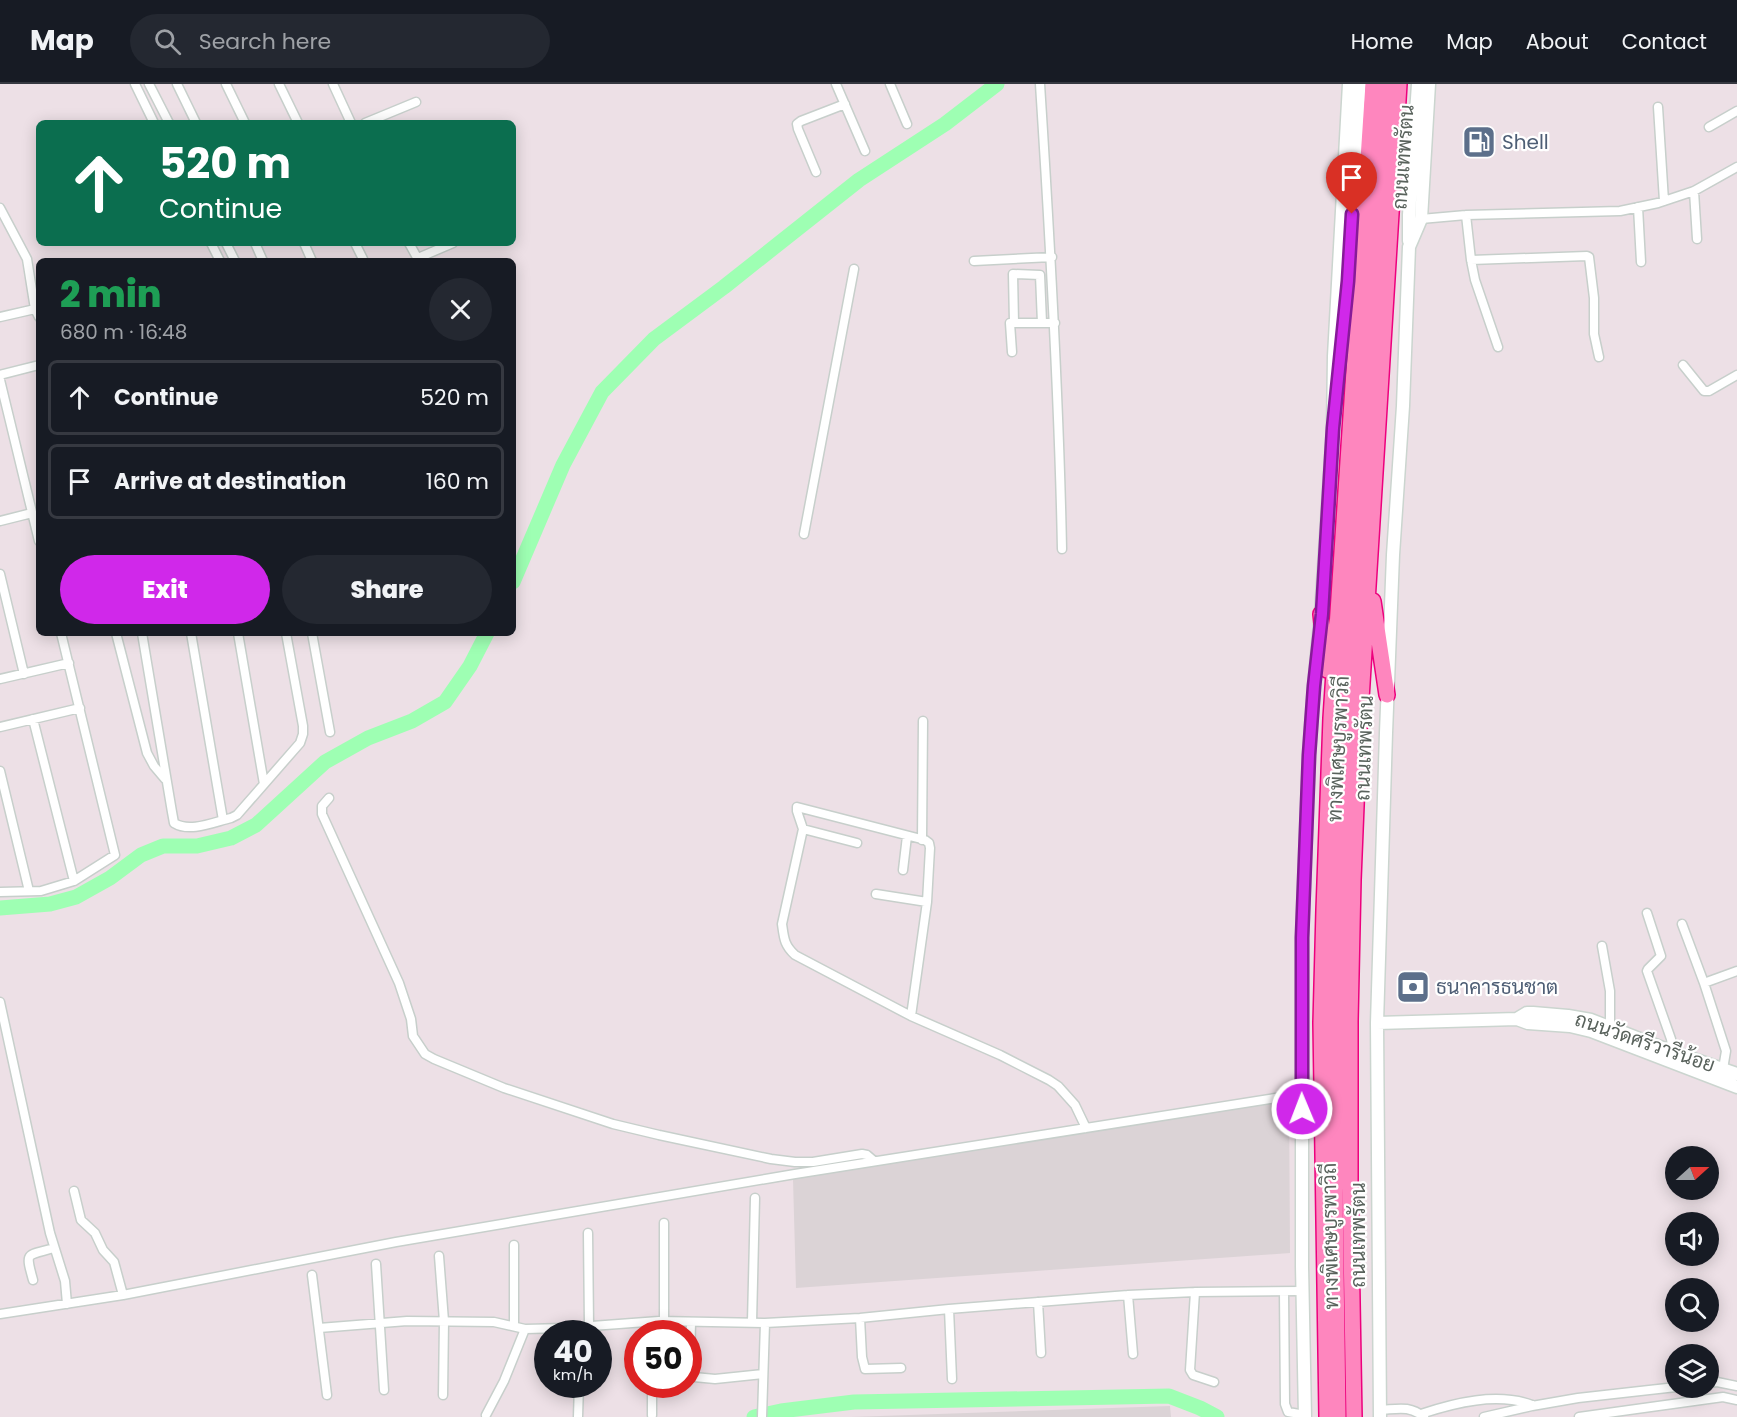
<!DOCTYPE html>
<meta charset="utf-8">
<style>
:root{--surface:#171b24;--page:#242831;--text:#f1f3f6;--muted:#9ea1a6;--line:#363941;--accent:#d028ea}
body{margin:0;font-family:Poppins,Sarabun,sans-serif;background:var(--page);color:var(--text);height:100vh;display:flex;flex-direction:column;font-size:22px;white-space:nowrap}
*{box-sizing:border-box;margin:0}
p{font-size:20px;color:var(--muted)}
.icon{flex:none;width:33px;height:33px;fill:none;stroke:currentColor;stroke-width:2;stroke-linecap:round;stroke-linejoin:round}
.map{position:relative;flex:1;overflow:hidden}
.details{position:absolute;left:36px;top:174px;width:480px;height:378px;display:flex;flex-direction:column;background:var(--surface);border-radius:9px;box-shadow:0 3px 15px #0003}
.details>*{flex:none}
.guide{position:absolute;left:36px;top:36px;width:480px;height:126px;border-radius:9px;box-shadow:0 3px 15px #0003;background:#0b6e4f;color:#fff;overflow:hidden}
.needle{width:39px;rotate:69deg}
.buttons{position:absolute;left:1665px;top:1062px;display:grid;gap:12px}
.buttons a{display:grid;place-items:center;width:54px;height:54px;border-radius:50%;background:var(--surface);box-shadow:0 3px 15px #0003;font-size:30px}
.speed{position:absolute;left:534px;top:1236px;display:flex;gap:12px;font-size:30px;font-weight:700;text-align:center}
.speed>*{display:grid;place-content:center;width:78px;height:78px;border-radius:50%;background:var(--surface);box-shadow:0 3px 15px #0003;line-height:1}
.speed small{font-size:15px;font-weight:400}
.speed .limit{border:9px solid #d22;background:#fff;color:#111}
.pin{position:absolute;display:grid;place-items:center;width:51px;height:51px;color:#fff;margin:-62px -26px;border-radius:50% 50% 50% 0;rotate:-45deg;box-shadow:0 0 6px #0007}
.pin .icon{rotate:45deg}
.me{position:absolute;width:66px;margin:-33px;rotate:359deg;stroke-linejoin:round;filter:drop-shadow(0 0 4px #0008)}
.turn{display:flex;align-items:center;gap:21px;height:126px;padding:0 24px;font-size:27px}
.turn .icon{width:78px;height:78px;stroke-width:2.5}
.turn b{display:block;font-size:42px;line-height:51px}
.round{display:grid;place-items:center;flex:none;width:63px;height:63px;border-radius:32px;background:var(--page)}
.headline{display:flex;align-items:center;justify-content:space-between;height:102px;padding:0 24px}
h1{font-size:36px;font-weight:800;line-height:45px;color:#1e9e55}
.button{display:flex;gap:12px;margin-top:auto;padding:12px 24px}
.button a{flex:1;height:69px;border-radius:36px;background:var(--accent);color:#fff;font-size:24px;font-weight:800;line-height:69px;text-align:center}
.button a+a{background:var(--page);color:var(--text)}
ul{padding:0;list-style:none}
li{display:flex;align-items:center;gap:18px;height:75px;margin:0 12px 9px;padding:0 12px;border:3px solid var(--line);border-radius:9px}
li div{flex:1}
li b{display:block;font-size:22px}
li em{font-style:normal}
header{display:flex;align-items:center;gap:36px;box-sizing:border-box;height:84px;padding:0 30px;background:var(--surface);border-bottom:2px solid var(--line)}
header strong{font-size:28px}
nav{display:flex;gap:33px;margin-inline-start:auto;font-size:21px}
.search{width:420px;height:54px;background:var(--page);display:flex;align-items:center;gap:15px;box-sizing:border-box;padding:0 21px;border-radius:33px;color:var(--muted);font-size:22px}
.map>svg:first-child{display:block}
</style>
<header>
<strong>Map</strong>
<div class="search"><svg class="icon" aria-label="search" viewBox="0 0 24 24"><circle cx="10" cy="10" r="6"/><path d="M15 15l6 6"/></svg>Search here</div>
<nav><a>Home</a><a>Map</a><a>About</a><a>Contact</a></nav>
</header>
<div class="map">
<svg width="1737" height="1333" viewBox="0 0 1737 1333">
<rect width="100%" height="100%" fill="#ede0e6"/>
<path fill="#dbd3d6" d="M 1289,1013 L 1290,1169 L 796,1204 L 793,1095 L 935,1067 Z
M 1170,1322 L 1171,1333 L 851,1333 Z"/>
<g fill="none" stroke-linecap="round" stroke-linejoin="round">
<path stroke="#9effb3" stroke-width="15" d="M 513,498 L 563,381 L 602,308 L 654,255 L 724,203 L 859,96 L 945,40 L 997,0
M 0,824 L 50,820 L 76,813 L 110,794 L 141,771 L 163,762 L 197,762 L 231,754 L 256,741 L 325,678 L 368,654 L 412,637 L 445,618 L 470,582 L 487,549
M 754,1333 L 781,1327 L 854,1318 L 1169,1312 L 1200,1324 L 1217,1333"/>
<defs>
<path id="street" d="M 135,0 L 154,39
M 149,0 L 169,39
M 177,0 L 196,39
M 226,0 L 245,39
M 279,0 L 298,39
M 333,0 L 351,39
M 836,0 L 865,67
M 890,0 L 907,40
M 1040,0 C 1050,155 1059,310 1062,465
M 1658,23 L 1664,117
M 365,39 L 416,18
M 1709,43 L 1737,27
M 816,88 L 798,45 L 797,40 L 801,37 L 845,20
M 1694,107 L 1697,155
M 1638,123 L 1641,178
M 0,124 L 27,175 L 35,225 L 39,233
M 1466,131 L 1471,176 L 1475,196 L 1498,263
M 1421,135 L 1466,131 L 1620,127 L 1658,119 L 1694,107 L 1737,83
M 211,159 L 220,177
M 226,159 L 235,177
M 255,159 L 263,177
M 304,159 L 312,177
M 355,159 L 363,175
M 409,159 L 419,177
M 418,174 L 453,159
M 1471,176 L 1587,172 L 1589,173 L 1594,214 L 1594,250 L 1599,273
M 974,177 L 1052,173
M 0,233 L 35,225
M 1014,239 L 1013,190 L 1040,191 L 1042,239
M 1012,268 L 1010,239 L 1055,239
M 1683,281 L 1704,307 L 1709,307 L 1737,291
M 0,291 L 39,281
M 0,296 L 39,457
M 0,437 L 32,429
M 804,450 L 854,185
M 0,490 L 24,590
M 116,549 L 147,669 L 154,682 L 165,695
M 142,549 L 172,728 L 174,739 C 190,749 214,738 231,734 L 237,731 L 300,659 L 303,650 L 303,642 L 286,549
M 191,549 L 223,736
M 238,549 L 264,700
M 312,549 L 330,648
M 0,595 L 69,579
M 33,635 L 74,797
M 0,643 L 80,624
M 0,687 L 29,807
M 329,714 L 322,722 L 322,730 L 399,899 L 411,935 L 413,952 L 425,970 L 434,975 L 504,1004 L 613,1040 L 659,1051 L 771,1075 L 795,1078 L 813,1078 L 862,1070 L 867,1071 L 874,1077
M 803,745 L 797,727 L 797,723 L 925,756 L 929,759 L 930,764 L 927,818 L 911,932
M 922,756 L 923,637
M 857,759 L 803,745 L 782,840 C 784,854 784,861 795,871 L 911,932 L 1000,971 L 1049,996 L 1058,1002 L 1075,1021 L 1086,1044
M 903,786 L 907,752
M 0,808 L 41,807 L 74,797 L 115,771 L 61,549
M 876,810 L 927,818
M 1647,829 L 1661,872 L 1648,885 L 1647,887 L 1671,955 L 1673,968
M 1682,840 L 1704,899 L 1726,967 L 1723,985
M 1602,862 L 1610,907 L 1610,942
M 1704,899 L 1737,887
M 0,918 L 50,1149 L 65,1197 L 67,1220
M 74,1107 L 81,1136 L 95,1149 L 103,1166 L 114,1178 L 123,1211
M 664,1139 L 664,1238
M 588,1149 L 589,1242
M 514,1161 L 514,1242
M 439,1172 L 444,1237 L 443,1311
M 376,1180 L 384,1306
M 312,1191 L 327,1311
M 33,1196 C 25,1167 26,1172 54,1164
M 1195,1208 L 1190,1286 L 1193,1291 L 1214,1298
M 1284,1208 L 1285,1320 L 1288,1328 L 1305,1331
M 1128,1211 L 1133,1270
M 1038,1218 L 1041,1269
M 949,1225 L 952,1295
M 0,1230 L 123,1211 L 396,1158 L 795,1090 L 1301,1010
M 860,1234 L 862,1273 L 865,1285 L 901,1284
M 691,1238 L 690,1280 L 694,1293 L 715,1295 L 763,1290
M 752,1238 L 755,1114
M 319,1244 L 407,1237 L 494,1238 L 525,1245 L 565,1244 L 659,1237 L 765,1239 L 860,1234 L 949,1225 L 1128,1211 L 1195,1208 L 1303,1207
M 653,1250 L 653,1238
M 1708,1299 L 1717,1298 L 1737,1302
M 1380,1326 C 1398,1325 1409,1321 1424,1333
M 1421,1330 C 1454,1319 1497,1308 1532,1321
M 486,1331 L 504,1297 L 525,1245
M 652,1331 L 652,1300
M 578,1333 L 579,1300
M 762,1333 L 765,1239
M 1484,1333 L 1532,1322 L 1578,1314 L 1676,1303
M 1579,1333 L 1723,1313 L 1737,1316"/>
<path id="secondary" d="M 1409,157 L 1409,131 L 1418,0
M 1342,250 L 1348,197 L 1360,0
M 1517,935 L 1527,929 L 1533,929 L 1568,932 L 1591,936 L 1673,968 L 1737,990
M 1377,939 L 1517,935 L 1528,939 L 1570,942 L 1591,947 L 1737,1003
M 1305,1333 L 1302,1182 L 1302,853 L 1309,671 L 1314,602 L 1321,530 L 1333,344 L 1334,272 L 1349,0
M 1380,1333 L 1377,939 L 1386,649 L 1393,471 L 1403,322 L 1409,163 L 1421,135 L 1429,0"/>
<path id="highway" d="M 1373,517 L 1387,611
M 1321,530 L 1327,586
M 1327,1333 L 1321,939 L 1324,826 L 1331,634 L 1373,0
M 1338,1333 L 1335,1109 L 1336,930 L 1340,789 L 1345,649 L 1384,0
M 1354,1333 L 1350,1103 L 1350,937 L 1353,796 L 1359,648 L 1399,0"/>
</defs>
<use href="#street" stroke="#c7cfcb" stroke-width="11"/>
<use href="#secondary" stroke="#cbd5cf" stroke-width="15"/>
<use href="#highway" stroke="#ed007d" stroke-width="18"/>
<use href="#street" stroke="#fff" stroke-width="8"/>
<use href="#secondary" stroke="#fff" stroke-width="12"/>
<use href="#highway" stroke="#fe86be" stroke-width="15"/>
</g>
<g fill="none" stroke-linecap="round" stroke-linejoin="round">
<defs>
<path id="route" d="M 1302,1025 L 1302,854 L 1309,671 L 1314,602 L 1322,530 L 1333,344 L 1348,197 L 1352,130"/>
</defs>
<use href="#route" stroke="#871a98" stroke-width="15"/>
<use href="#route" stroke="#d028ea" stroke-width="10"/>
</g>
<defs>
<symbol id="fuel-square" viewBox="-11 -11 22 22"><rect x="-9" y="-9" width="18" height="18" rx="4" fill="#5c6f8a" stroke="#fff"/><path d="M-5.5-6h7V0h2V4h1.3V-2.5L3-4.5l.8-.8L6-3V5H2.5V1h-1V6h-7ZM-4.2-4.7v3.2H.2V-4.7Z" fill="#fff"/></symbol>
<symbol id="bank-square" viewBox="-11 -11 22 22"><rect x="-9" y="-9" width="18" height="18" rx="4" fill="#5c6f8a" stroke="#fff"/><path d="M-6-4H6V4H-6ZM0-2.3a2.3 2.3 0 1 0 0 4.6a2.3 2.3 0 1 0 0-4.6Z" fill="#fff"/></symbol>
</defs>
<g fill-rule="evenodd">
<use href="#fuel-square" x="1460" y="39" width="38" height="38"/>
<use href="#bank-square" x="1394" y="884" width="38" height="38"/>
</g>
<g text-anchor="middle" stroke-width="4.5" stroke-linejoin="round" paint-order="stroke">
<g font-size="20" fill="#4e5e75" stroke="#fff" text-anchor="start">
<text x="1502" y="65">Shell</text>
<text x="1436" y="910">ธนาคารธนชาต</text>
</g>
<g font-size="20" fill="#59625c" stroke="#fff">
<text transform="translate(1403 73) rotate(-86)" y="7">ถนนเทพรัตน</text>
<text transform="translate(1364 664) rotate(-88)" y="7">ถนนเทพรัตน</text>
<text transform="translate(1338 665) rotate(-87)" y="7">ทางพิเศษบูรพาวิถี</text>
<text transform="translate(1645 958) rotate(19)" y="7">ถนนวัดศรีวารีน้อย</text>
<text transform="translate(1358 1151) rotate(-90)" y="7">ถนนเทพรัตน</text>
<text transform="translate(1330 1152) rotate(-91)" y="7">ทางพิเศษบูรพาวิถี</text>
</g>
</g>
</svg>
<div class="buttons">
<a><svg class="needle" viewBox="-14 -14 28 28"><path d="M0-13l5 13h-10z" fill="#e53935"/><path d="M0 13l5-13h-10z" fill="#9ea1a6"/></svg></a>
<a><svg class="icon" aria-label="sound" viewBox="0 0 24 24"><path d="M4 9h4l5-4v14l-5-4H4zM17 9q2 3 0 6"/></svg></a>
<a><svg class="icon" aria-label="search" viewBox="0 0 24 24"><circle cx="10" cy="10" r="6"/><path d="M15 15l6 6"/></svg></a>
<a><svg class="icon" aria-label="layers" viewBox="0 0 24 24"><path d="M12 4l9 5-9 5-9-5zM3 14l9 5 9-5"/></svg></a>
</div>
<div class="speed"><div>40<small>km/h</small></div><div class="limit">50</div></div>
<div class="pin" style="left:1352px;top:130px;background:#d93025"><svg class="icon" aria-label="arrive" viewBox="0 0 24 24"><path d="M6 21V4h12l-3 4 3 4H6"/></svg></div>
<svg class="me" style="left:1302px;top:1025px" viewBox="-20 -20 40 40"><circle r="17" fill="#d028ea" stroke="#fff" stroke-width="3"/><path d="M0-11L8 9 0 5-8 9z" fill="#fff"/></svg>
<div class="guide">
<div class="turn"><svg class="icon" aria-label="ahead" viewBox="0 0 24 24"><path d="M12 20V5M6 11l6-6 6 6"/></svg><div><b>520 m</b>Continue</div></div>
</div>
<section class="details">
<div class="headline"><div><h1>2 min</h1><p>680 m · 16:48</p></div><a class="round"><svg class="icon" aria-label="close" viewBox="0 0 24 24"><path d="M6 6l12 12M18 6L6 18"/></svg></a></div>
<ul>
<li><svg class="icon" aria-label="ahead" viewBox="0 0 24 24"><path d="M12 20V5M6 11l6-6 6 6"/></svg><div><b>Continue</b></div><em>520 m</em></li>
<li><svg class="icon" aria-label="arrive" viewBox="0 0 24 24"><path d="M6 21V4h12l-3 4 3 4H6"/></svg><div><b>Arrive at destination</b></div><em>160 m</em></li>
</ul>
<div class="button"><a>Exit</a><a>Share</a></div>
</section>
</div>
